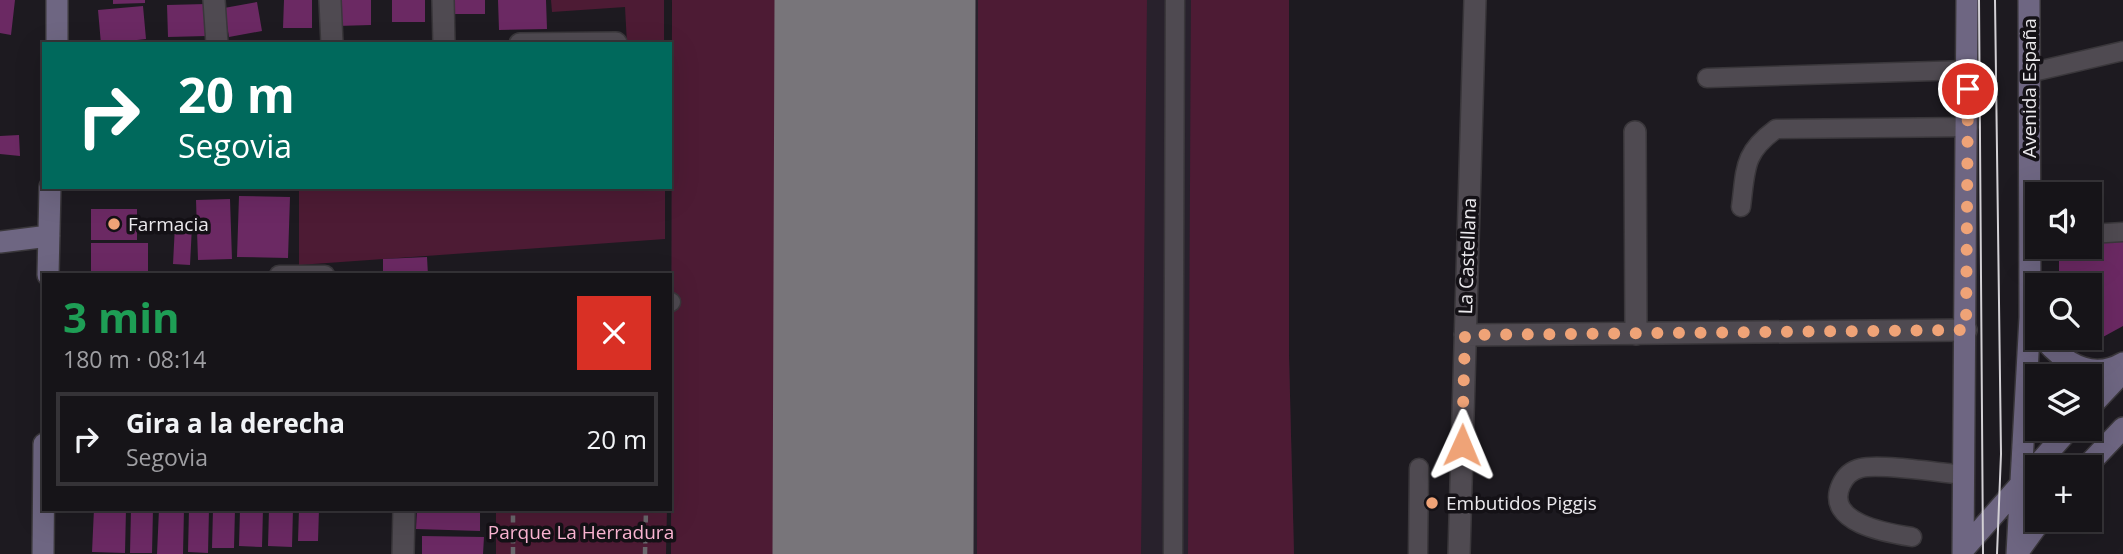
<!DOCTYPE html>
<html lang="es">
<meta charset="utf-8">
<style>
:root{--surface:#161418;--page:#1f1d21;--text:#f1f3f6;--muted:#9e9ea2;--line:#353337}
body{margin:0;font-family:"Open Sans",sans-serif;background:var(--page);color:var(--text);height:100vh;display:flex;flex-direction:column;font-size:26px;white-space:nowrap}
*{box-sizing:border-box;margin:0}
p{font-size:23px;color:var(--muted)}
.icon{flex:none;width:38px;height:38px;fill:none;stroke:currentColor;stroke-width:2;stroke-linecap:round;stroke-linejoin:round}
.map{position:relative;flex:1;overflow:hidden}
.details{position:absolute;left:42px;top:273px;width:630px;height:238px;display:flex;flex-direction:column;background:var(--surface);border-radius:0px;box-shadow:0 7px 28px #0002,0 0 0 2px var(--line)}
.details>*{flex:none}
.guide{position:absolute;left:42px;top:42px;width:630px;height:147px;border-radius:0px;box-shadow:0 7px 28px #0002,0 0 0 2px var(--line);background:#00695c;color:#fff;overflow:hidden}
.fabs{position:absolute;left:2025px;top:182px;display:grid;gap:14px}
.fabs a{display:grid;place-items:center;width:77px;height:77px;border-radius:0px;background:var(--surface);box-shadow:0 7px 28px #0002,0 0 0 2px var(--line);font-size:35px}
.pin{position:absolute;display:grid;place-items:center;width:60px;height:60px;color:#fff;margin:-30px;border:4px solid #fff;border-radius:50%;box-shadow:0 2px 7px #0007}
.me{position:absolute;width:77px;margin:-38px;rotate:1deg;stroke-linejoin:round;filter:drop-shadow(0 0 5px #0008)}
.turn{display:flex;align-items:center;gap:24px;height:147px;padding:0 21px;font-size:32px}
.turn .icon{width:91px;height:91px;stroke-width:2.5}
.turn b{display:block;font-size:49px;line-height:60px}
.round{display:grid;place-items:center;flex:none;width:74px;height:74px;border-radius:0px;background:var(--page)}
.head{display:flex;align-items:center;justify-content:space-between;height:119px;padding:0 21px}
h1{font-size:42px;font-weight:700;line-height:52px;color:#1e9e55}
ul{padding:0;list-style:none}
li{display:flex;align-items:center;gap:21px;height:94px;margin:0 14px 10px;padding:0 7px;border:4px solid var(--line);border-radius:0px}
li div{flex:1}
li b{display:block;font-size:26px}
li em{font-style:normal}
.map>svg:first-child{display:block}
</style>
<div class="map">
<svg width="2123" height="554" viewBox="0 0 2123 554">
<rect width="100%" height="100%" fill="#1d1a20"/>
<path fill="#28212c" d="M 672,0 L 1289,0 L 1289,355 L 1294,554 L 671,554 Z"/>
<path fill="#4d1b34" d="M 551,0 L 664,0 L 664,44 L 627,44 L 625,7 L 552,12 Z
M 672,0 L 785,0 L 783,554 L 671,554 Z
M 978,0 L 1147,0 L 1141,554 L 977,554 Z
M 1191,0 L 1289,0 L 1289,355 L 1294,554 L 1188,554 Z
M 344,187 L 665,187 L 665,239 L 299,265 L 299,191 Z
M 496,509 L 667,509 L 666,554 L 496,554 Z"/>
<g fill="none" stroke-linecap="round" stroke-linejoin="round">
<path stroke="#78757a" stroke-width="201" d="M 873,554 L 875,0"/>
</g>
<path fill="#6b2963" d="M 0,0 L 15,0 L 11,35 L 0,33 Z
M 113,0 L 145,0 L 145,3 L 113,4 Z
M 284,0 L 312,0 L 312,28 L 283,28 Z
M 336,0 L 371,0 L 371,25 L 337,26 Z
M 392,0 L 425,0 L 425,22 L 392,22 Z
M 445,0 L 485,0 L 485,14 L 445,14 Z
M 498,0 L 546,0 L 547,29 L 499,30 Z
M 257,2 L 262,31 L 229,37 L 224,8 Z
M 206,4 L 207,36 L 168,37 L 167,5 Z
M 143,6 L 146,39 L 101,44 L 98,10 Z
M 19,135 L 20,156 L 0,154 L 0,136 Z
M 239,196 L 290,197 L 288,258 L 237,257 Z
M 230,199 L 232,259 L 198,260 L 196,200 Z
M 91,209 L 137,209 L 137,240 L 91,240 Z
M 175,225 L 192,226 L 190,265 L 173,264 Z
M 2123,232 L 2123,326 L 2092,343 L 2082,338 L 2090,338 L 2090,285 L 2059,285 L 2059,247 L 2090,247 L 2090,234 Z
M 91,243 L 148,243 L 148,274 L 91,274 Z
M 427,257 L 428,275 L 383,275 L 383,259 Z
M 94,509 L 126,509 L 125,553 L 92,552 Z
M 131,509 L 153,509 L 152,553 L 130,553 Z
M 159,509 L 184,509 L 183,554 L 157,554 Z
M 189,509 L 209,509 L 208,553 L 188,552 Z
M 213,509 L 235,509 L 234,548 L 212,548 Z
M 240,509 L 263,509 L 262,547 L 239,546 Z
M 269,509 L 293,509 L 292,547 L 268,546 Z
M 299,509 L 319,509 L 318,541 L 298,541 Z
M 417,509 L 480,509 L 480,531 L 416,529 Z
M 422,536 L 484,537 L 483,554 L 422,554 Z"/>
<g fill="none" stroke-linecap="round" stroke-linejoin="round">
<defs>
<path id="lane" d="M 2029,73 L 2123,51
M 1707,78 L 1967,70
M 1741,207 C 1746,168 1743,153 1776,129 L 1968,127
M 2090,234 L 2123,232
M 279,275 L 325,275
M 670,302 L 671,302
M 1912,537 C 1887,533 1824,523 1841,485 C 1845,476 1852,470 1861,468 C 1879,463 1943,473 1964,475
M 1173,554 L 1175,0
M 1418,554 L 1419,468"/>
<path id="street" d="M 214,0 L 217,44
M 330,0 L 332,44
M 443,0 L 444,44
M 520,44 L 616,43
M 1635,132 L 1636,334
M 1465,335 L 1966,330
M 403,554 L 404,509
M 1459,554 L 1475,0"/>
<path id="secondary" d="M 57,44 L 57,0
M 0,242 L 49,236
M 48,275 L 50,187
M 2043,338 C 2064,363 2092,381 2123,363
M 2090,407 L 2123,372
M 2086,467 L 2123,428
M 1963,550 L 2069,429
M 2018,552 L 2041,520
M 43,554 L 44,444
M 1963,554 L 1967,0
M 2017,554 L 2030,317 L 2029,0"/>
</defs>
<use href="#lane" stroke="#3a373b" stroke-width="21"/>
<use href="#street" stroke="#3a373b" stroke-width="24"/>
<use href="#secondary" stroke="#3a373b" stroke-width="24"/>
<path stroke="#6a676c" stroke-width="4.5" stroke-dasharray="7 3.5" stroke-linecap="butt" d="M 513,554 L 513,509
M 645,554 L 646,509"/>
<use href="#lane" stroke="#4f4a51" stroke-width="18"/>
<use href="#street" stroke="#4f4a51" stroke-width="21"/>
<use href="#secondary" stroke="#6e6682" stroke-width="21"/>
<path stroke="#d3d0d5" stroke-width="2" d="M 1979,0 L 1983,554
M 1995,0 L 2001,454 L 1997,554"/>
</g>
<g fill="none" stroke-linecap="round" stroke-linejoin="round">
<path stroke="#efa377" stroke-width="12" stroke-dasharray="0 21.6" d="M 1462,445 L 1465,335 L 1966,330 L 1968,89"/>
</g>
<g fill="#efa377" stroke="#141116" stroke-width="2.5">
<circle cx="114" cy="224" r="7"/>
<circle cx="1432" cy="503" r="7"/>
</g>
<g text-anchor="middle" stroke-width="7" stroke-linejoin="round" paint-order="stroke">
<g font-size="19" fill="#ebe9ed" stroke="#141116">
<text transform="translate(2029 88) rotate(-90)" y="7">Avenida España</text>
<text transform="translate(1467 256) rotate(-88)" y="7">La Castellana</text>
</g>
<g font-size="19" fill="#ebe9ed" stroke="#141116" text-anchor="start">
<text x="128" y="231">Farmacia</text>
<text x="1446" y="510">Embutidos Piggis</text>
</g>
<g font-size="19" fill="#feb7d5" stroke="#141116">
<text x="581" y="539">Parque La Herradura</text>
</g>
</g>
</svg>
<div class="fabs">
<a><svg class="icon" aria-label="sound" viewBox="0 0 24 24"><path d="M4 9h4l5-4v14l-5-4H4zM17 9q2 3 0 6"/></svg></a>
<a><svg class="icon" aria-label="search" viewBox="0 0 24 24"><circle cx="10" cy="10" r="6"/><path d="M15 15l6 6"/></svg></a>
<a><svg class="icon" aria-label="layers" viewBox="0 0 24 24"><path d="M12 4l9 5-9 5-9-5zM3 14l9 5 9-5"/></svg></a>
<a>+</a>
</div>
<div class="pin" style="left:1968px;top:89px;background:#d93025"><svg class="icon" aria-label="arrive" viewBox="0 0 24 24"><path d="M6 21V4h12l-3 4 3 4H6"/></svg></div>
<svg class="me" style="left:1462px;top:445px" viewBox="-20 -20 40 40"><path d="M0-17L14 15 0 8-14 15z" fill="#efa377" stroke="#fff" stroke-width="4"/></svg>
<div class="guide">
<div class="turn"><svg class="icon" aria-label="right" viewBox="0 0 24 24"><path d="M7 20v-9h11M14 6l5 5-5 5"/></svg><div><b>20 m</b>Segovia</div></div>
</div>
<section class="details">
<div class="head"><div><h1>3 min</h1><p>180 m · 08:14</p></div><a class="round" style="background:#d93025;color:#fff"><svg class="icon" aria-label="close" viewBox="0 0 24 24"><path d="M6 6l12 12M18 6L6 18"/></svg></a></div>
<ul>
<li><svg class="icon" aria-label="right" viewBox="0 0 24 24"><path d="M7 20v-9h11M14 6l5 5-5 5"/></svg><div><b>Gira a la derecha</b><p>Segovia</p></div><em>20 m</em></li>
</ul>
</section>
</div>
